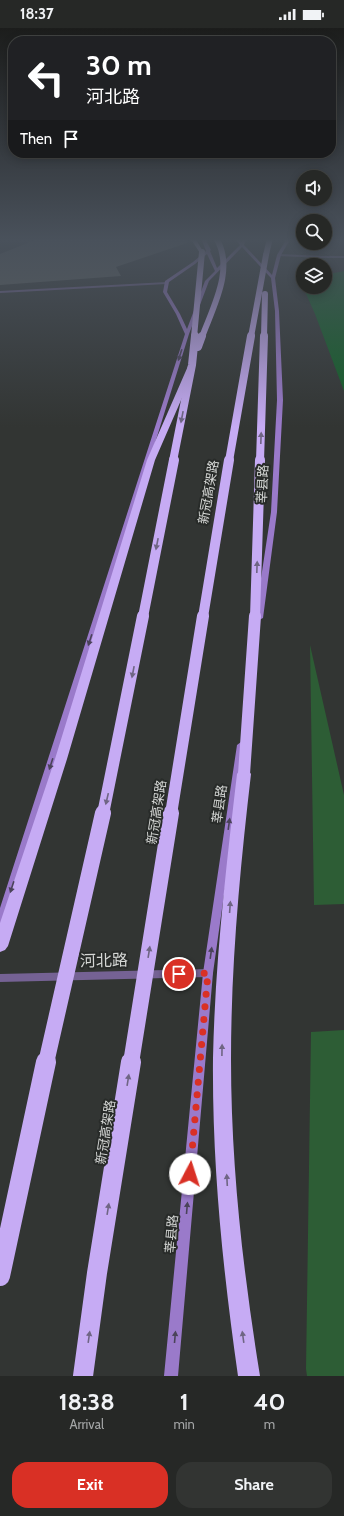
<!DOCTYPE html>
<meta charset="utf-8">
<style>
:root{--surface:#262826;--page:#323432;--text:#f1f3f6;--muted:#a4a6a7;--line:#424443;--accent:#d93025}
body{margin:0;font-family:Cabin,"Noto Sans SC",sans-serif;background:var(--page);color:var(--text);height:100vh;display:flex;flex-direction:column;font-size:15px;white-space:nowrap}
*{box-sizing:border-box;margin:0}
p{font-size:13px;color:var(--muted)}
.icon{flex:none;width:22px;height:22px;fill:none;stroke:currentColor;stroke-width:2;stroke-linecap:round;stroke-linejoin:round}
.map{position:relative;height:1348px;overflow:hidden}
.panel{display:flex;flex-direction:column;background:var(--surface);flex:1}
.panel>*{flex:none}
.top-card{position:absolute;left:8px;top:8px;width:328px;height:122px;border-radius:16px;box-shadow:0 2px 10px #0003,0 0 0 1px var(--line);background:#202124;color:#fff;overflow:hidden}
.controls{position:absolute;left:296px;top:142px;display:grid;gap:8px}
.controls a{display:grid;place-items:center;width:36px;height:36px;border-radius:50%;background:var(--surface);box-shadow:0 2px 10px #0003,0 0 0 1px var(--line);font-size:20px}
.pin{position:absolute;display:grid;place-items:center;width:34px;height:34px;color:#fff;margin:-17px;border:2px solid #fff;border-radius:50%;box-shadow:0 1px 4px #0007}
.me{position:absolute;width:44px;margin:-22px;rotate:5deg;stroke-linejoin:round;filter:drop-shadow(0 0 3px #0008)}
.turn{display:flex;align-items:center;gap:14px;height:84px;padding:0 12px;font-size:18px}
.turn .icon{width:52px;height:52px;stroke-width:2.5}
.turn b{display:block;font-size:28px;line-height:34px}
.then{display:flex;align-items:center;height:38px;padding:0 12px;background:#0003;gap:8px;font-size:15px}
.eta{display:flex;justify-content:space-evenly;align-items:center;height:68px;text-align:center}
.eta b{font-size:24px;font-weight:700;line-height:28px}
.primary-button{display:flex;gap:8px;margin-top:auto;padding:8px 12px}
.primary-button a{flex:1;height:46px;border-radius:16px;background:var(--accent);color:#fff;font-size:16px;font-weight:700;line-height:46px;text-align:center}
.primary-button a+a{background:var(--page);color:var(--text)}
.status{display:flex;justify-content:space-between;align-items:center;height:28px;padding:0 20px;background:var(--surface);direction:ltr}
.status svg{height:11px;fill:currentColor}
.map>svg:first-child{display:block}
</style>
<div class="status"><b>18:37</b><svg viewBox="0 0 49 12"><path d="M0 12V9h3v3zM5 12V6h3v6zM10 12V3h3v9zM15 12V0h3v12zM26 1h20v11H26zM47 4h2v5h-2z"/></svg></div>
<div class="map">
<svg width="344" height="1348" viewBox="0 0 344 1348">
<rect width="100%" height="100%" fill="#323533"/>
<path fill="#2d5d35" d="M 310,617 L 344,767 L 344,876 L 314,877 Z
M 344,1002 L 344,1348 L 307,1348 L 306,1341 L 311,1004 Z"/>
<path fill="#116026" d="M 344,243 L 344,363 L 315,286 L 303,259 L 325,259 L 325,247 Z"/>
<path fill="#5f6360" d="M 40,210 L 187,210 L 187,215 L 116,239 L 121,248 L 0,257 L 0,226 Z"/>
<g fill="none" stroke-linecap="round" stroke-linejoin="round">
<path fill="#756294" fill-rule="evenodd" d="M 322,228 L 344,228 L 344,230 L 323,230 Z"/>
<path fill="#756294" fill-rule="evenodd" d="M 279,226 L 323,228 L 325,229 L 323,230 L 278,228 Z
M 167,254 L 166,256 L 0,265 L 0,263 Z
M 208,941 L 212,942 L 213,945 L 212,948 L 208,949 L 0,954 L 0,946 Z"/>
<path fill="#9a7aca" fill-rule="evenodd" d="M 201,210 L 205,210 L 211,222 L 210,223 L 217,240 L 240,217 L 234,210 L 238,210 L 242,214 L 243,210 L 247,210 L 244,217 L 272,247 L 277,227 L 287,210 L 291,210 L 281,227 L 275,250 L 279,283 L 283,372 L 277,484 L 263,590 L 259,592 L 255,590 L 271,484 L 277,372 L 275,283 L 271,250 L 242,219 L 209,253 L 189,306 L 5,896 L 4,899 L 0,900 L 0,880 L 185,306 L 176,286 L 163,264 L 165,253 L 193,234 L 206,223 ZM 207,226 L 215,243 L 205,253 L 187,301 L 180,286 L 167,264 L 169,254 L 195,236 Z
M 241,714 L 245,717 L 213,945 L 178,1348 L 164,1348 L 203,945 L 237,717 Z"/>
<path fill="#c6abf4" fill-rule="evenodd" d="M 190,210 L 195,210 L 204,225 L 200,225 Z
M 267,210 L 273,210 L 269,227 L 266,229 L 263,227 Z
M 188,338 L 195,340 L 155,432 L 67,731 L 8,918 L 5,922 L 0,924 L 0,895 L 55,731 L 147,432 Z
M 244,742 L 249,743 L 251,746 C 240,841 231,936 231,1031 C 231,1137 243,1243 260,1348 L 238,1348 C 223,1243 212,1137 213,1030 C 215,935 226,840 237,746 L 239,743 Z"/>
<path stroke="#c6abf4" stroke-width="6" d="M 194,309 L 202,224
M 202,309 C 213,279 235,240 216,210
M 251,309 L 266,227
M 264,309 L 265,266"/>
<path stroke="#c6abf4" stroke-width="8" d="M 198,319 L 202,308
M 173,433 L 192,337 L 195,308
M 229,433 L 251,308
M 260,433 L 264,308"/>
<path stroke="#c6abf4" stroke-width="10" d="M 143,589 L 174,432
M 203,589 L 229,432
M 255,589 L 260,432"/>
<path stroke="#c6abf4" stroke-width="12" d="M 244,746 L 255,588
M 103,786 L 143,588
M 171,786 L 203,588"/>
<path stroke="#c6abf4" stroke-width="16" d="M 46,1035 L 103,785
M 131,1035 L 171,785"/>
<path stroke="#c6abf4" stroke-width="20" d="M 0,1248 L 46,1034
M 83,1348 L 97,1245 L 131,1034"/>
</g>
<defs><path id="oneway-solid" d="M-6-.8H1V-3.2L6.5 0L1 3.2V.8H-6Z"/></defs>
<g fill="#4a4359">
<use href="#oneway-solid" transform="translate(180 327) rotate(108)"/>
<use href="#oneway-solid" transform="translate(90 612) rotate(108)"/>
<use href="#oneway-solid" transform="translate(51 736) rotate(108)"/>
<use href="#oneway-solid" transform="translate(229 796) rotate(-82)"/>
<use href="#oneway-solid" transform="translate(12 859) rotate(108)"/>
<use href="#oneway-solid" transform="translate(211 925) rotate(-82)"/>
<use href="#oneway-solid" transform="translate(187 1180) rotate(-85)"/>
<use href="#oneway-solid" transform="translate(175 1309) rotate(-85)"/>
</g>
<g fill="#6f6584">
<use href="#oneway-solid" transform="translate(182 389) rotate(101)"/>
<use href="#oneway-solid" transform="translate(261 410) rotate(-88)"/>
<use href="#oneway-solid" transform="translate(157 516) rotate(101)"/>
<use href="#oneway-solid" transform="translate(257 539) rotate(-88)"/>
<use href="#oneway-solid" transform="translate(133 644) rotate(101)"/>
<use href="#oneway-solid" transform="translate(107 771) rotate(103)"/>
<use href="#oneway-solid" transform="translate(230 879) rotate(-86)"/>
<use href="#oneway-solid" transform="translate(149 924) rotate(-81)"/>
<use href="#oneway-solid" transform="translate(222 1022) rotate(-89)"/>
<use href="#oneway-solid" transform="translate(128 1052) rotate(-81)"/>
<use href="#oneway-solid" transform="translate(227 1152) rotate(-93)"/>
<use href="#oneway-solid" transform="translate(108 1181) rotate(-81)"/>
<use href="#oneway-solid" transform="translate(89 1309) rotate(-82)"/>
<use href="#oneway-solid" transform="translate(243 1309) rotate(-98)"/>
</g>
<linearGradient id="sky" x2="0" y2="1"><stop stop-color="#1c1d1c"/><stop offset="0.53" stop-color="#49515b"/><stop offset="1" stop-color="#49515b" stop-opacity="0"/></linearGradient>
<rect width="344" height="399" fill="url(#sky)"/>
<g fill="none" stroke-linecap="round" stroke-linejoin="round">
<path stroke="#d93025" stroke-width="7" stroke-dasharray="0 12.6" d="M 179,946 L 208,945 L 190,1146"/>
</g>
<g text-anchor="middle" stroke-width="4" stroke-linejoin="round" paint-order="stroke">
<g font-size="13" fill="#d4d6d4" stroke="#282b29">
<text transform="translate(262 456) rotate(-87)" y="5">莘县路</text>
<text transform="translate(208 464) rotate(-80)" y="5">新冠高架路</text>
<text transform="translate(219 776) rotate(-82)" y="5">莘县路</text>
<text transform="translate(156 784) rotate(-81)" y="5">新冠高架路</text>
<text transform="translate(105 1104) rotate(-81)" y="5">新冠高架路</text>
<text transform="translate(171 1206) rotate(-85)" y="5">莘县路</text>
</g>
<g font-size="16" fill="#d4d6d4" stroke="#282b29">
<text transform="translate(104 932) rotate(-1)" y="6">河北路</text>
</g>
</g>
</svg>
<div class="controls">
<a><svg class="icon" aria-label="sound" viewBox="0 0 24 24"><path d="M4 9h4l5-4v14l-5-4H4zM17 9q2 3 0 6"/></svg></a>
<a><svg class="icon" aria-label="search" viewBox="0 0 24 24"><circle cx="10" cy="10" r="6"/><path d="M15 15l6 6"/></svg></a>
<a><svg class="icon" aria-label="layers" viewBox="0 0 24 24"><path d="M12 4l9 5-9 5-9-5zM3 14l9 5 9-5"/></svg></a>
</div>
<div class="pin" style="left:179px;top:946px;background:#d93025"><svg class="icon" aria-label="arrive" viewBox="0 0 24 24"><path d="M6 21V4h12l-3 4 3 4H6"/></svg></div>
<svg class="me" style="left:190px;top:1146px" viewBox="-20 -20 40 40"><circle r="19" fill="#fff"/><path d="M0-13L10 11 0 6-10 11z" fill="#d93025"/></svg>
<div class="top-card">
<div class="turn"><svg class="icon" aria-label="left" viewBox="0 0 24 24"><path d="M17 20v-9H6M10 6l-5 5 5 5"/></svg><div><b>30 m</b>河北路</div></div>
<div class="then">Then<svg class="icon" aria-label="arrive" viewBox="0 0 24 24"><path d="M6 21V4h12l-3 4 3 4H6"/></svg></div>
</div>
</div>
<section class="panel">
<div class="eta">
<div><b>18:38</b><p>Arrival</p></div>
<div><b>1</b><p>min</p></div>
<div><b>40</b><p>m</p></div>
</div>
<div class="primary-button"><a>Exit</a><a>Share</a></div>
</section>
